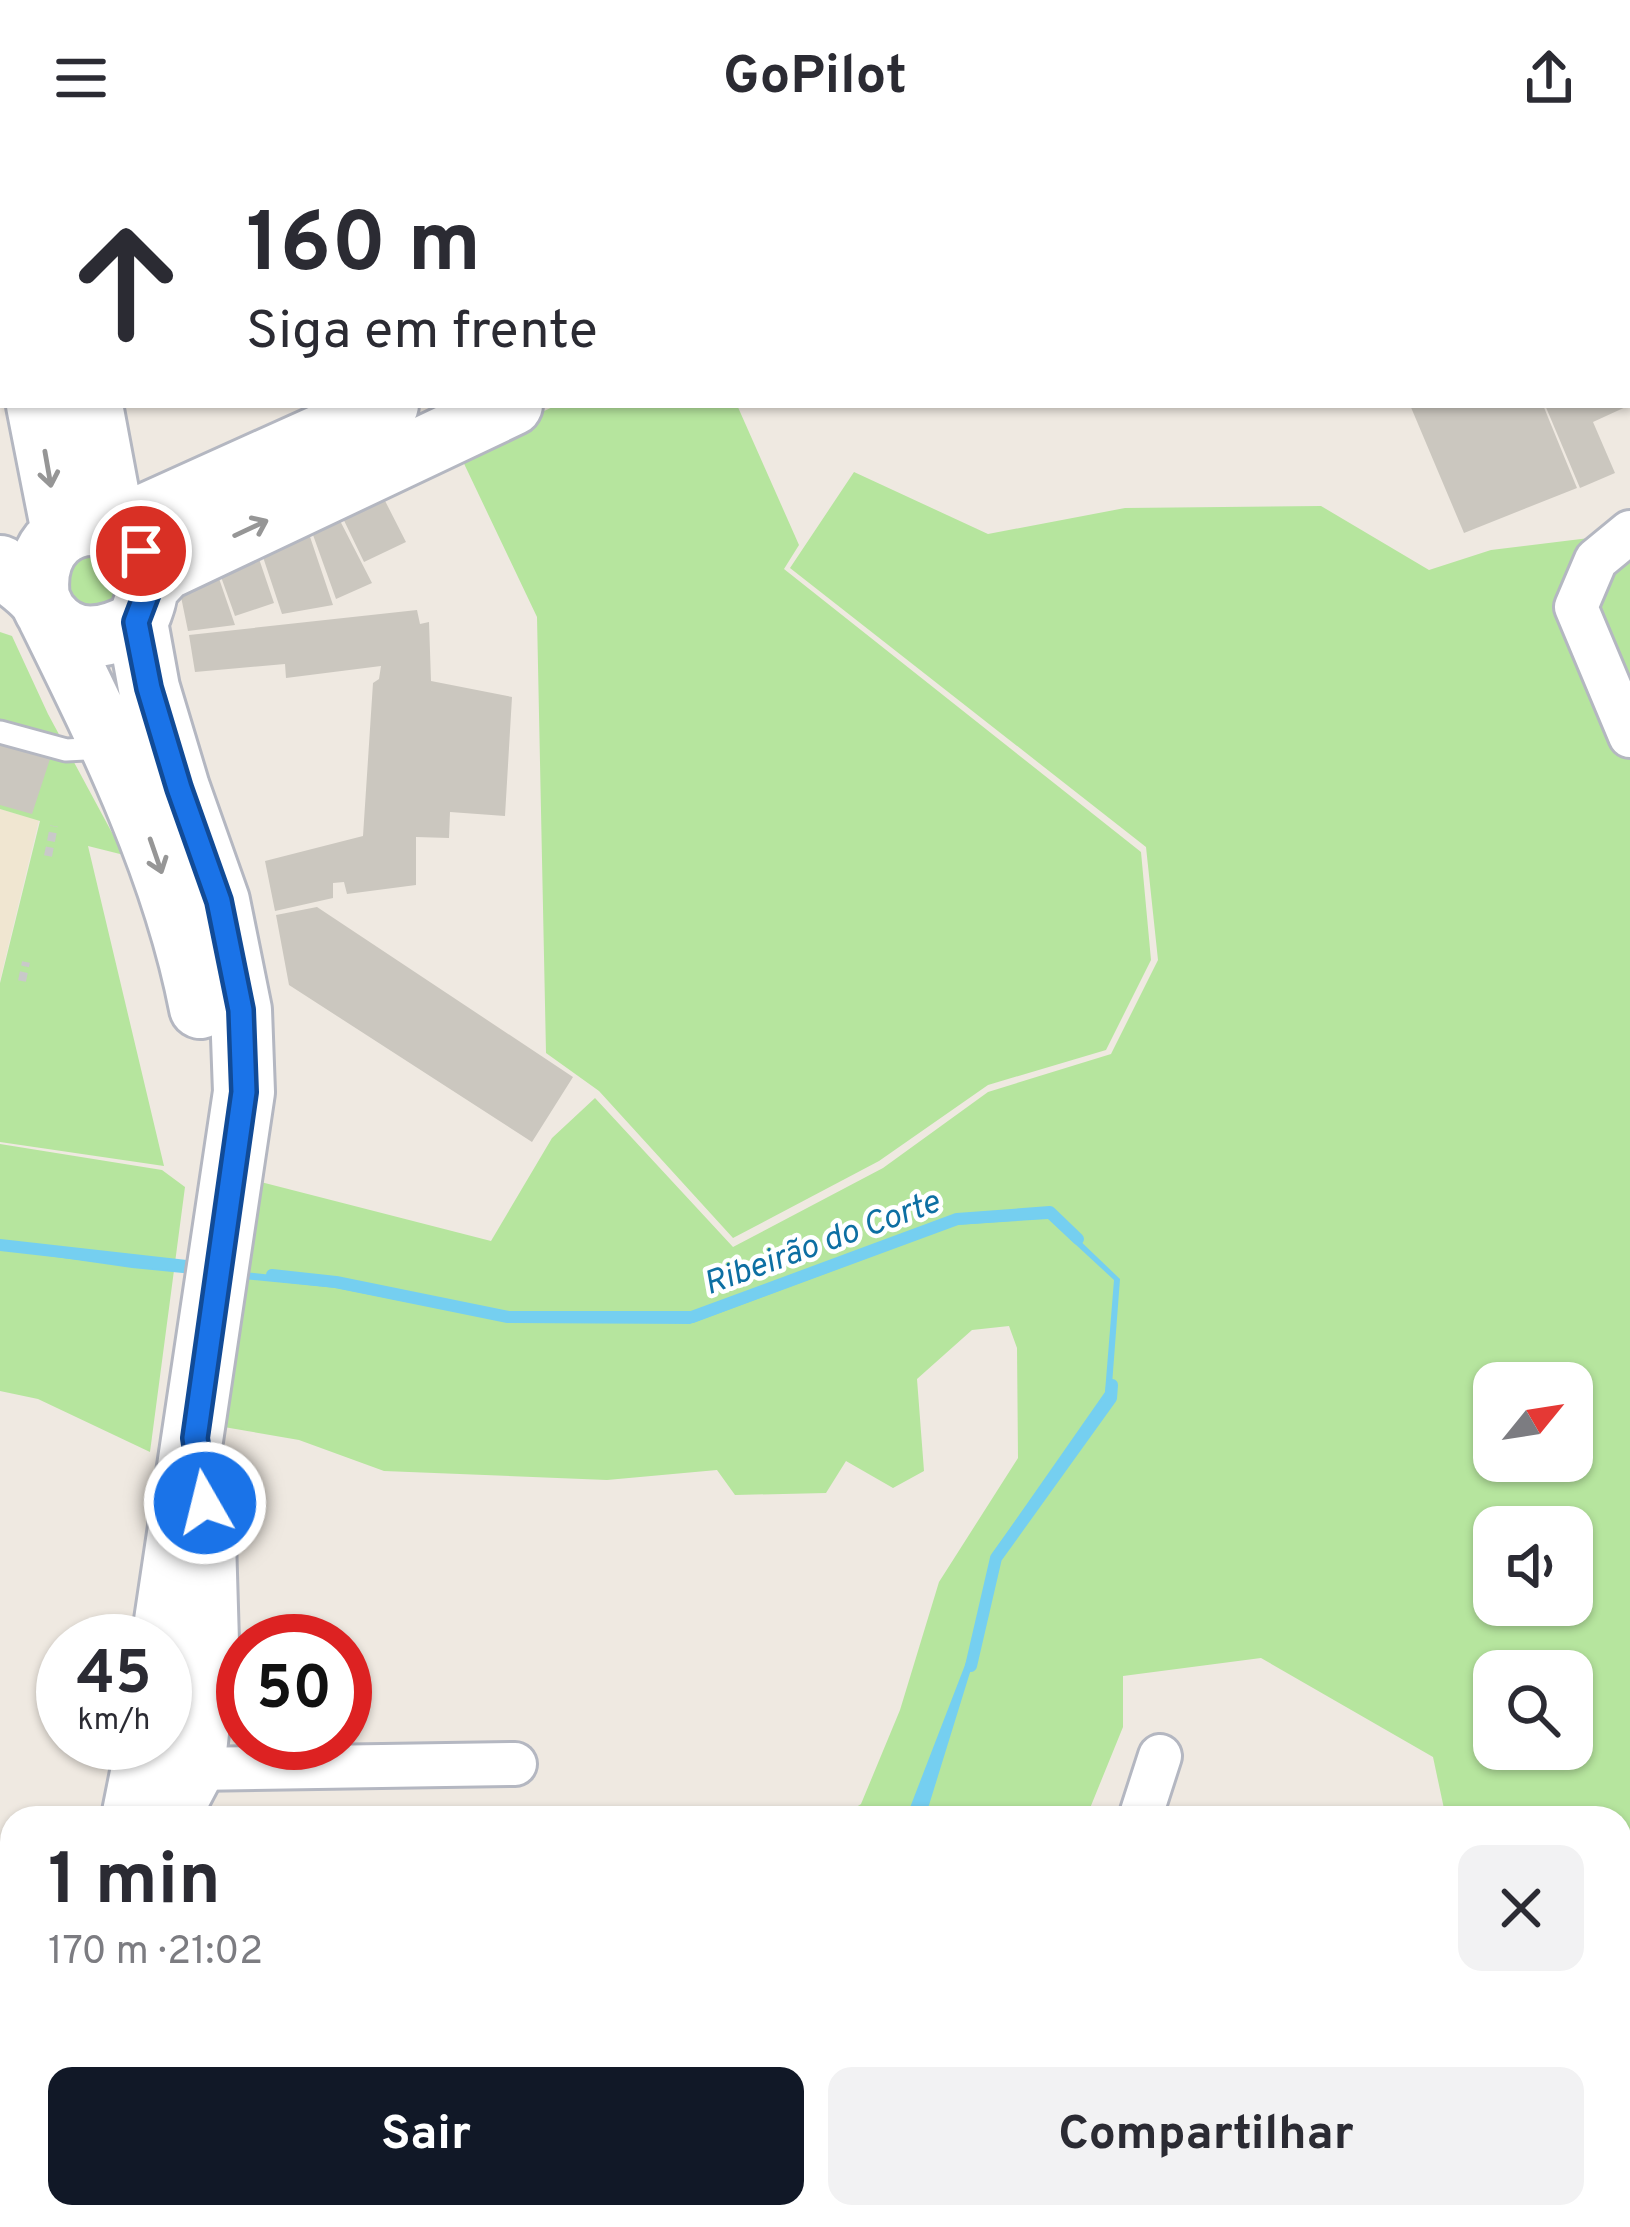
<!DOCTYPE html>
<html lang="pt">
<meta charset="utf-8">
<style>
:root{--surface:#fff;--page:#f2f2f3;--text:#2b2b33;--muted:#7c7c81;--accent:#111827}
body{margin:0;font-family:Overpass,sans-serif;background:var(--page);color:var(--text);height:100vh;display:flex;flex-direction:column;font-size:45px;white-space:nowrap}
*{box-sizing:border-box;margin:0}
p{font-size:39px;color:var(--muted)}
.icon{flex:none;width:66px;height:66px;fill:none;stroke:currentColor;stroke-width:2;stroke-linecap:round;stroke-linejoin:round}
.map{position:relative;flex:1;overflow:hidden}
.drawer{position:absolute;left:0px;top:1650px;width:1632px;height:423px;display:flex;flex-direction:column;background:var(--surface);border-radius:36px 36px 0 0;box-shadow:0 3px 9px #0004}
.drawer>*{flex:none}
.hud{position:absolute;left:0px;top:0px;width:1632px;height:252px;box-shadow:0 3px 9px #0004;background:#fff;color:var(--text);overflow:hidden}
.needle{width:78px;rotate:60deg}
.controls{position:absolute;left:1473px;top:1206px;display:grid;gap:24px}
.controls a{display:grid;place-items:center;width:120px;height:120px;border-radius:24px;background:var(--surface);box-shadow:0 3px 9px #0004;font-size:60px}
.speed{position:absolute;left:36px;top:1458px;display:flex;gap:24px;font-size:60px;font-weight:700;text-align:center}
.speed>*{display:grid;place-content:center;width:156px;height:156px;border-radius:50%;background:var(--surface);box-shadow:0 3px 9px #0004;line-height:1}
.speed small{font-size:30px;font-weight:400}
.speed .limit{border:18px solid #d22;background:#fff;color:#111}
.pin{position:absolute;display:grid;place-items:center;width:102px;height:102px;color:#fff;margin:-51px;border:6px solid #fff;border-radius:50%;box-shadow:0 3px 12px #0007}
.me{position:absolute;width:132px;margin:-66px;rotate:352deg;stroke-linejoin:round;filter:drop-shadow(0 0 9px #0008)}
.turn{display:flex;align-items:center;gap:42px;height:252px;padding:0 48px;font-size:54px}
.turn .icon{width:156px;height:156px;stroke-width:2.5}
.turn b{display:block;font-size:84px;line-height:102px}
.round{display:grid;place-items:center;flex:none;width:126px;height:126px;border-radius:24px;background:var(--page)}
.headline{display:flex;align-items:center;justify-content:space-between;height:204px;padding:0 48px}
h1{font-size:72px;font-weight:700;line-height:90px}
.primary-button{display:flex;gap:24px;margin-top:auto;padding:24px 48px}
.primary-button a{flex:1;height:138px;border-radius:24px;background:var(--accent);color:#fff;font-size:48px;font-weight:700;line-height:138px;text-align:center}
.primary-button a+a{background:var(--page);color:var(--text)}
header{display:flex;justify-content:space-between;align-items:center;height:156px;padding:0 48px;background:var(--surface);font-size:54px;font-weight:700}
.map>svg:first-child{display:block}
</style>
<header><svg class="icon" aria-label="menu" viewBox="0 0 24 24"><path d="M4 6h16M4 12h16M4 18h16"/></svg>GoPilot<svg class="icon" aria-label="share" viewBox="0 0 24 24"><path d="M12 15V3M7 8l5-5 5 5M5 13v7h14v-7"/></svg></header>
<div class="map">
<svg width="1630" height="2071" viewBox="0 0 1630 2071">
<rect width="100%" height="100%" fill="#efe9e1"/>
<path fill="#f0e6d1" d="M 0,653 L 39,664 L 0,824 Z"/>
<path fill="#b6e59e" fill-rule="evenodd" d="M 557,249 L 737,249 L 799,389 L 784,413 L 1141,696 L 1151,804 L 1106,894 L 988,929 L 879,1005 L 733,1082 L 599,935 L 546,897 L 537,461 L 458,295 Z
M 854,316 L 988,378 L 1125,352 L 1321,350 L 1429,414 L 1491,394 L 1630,377 L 1630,1875 L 1620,1857 L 1620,1662 L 1446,1662 L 1433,1601 L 1261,1502 L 1123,1520 L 1123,1571 L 1086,1662 L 839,1662 L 861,1648 L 900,1554 L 939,1426 L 1018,1302 L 1017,1192 L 1009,1170 L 972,1174 L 917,1223 L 924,1315 L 893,1332 L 846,1305 L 826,1337 L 735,1339 L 717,1314 L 607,1324 L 384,1315 L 299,1284 L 224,1271 L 253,1024 L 491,1085 L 552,982 L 595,942 L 733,1091 L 883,1012 L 988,936 L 1111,898 L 1158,804 L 1146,691 L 790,412 ZM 1494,1227 L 1572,1227 L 1572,1305 L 1494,1305 ZM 1494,1371 L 1572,1371 L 1572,1449 L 1494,1449 ZM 1494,1515 L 1572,1515 L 1572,1593 L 1494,1593 Z
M 101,383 L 131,438 L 76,462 L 54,406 Z
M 0,476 L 12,480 L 48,558 L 124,699 L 88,690 L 164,1010 L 0,986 L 0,827 L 40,665 L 0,653 Z
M 0,988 L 162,1014 L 185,1031 L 150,1296 L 38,1243 L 0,1235 Z
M 605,2061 L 901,2061 L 898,2071 L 609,2071 Z"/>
<path fill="#75cff0" d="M 1050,1056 L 1120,1123 L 1111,1242 L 996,1402 L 976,1497 L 925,1662 L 906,1662 L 970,1496 L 992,1398 L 1105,1236 L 1114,1124 L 1048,1063 L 956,1069 L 690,1168 L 512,1167 L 336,1132 L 132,1112 L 0,1093 L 0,1089 L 336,1126 L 508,1161 L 692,1161 L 957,1063 Z"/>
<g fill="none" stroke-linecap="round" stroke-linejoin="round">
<path stroke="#75cff0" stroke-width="12" d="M 0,1089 L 204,1112
M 272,1119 L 336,1126 L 508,1161 L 692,1161 L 957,1063 L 1050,1056 L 1078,1083
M 971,1510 L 996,1402 L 1111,1242 L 1112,1229"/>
</g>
<path fill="#cbc7bf" d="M 1410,249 L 1543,249 L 1577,332 L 1464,377 Z
M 1545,249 L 1630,249 L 1593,266 L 1615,317 L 1580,332 Z
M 379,333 L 406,386 L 364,406 L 338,352 Z
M 334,353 L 372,427 L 336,443 L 308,365 Z
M 305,366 L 333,449 L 282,458 L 258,386 Z
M 254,388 L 274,447 L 235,460 L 215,404 Z
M 213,405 L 235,469 L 188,475 L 179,431 Z
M 417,454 L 420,468 L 429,466 L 431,525 L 512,541 L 505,660 L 450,656 L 449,682 L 416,681 L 416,729 L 347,738 L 344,726 L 333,727 L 333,742 L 275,755 L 265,705 L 363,680 L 373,527 L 379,523 L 381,510 L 286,522 L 285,508 L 195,516 L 189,479 Z
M 0,586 L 51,600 L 32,658 L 0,649 Z
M 317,751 L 573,921 L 532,986 L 289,829 L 276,759 Z"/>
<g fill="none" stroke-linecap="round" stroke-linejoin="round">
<defs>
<path id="lane" d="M 0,576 L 66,594 L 105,592"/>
<path id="street" d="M 1630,376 L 1596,404 L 1576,451 L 1630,580
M 169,1607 L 194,1613 L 515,1608
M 1140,1662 L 1160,1600
M 0,1793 L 12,1796
M 965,2071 L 969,2061
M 1282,2071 L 1284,2061"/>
<path id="secondary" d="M 45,0 L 46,3
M 925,3 L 932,0
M 1037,3 L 1044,0
M 0,43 L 3,60
M 37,249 L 62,376
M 92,249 L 115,372 L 388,249
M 0,410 C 12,420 28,430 38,442 C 42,446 44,455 48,459 C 72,490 107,483 137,466 C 191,354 25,330 39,442
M 150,429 L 164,414 L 512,249
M 48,460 C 110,586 173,713 200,852
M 137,466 L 149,532 L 179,632 L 219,745 L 241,854 L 244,936 L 162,1485
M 132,1662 L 147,1587
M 168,1662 L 194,1613 L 208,1486 L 205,1384
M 23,2071 L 26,2061"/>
</defs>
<use href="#lane" stroke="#b4b7c1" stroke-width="27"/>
<use href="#street" stroke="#b4b7c1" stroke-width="48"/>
<use href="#secondary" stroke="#b4b7c1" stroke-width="66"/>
<path stroke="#c9c9c9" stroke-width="8" stroke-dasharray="9 6" stroke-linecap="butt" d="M 48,700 L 54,670
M 22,825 L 26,806"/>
<use href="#lane" stroke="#fff" stroke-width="21"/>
<use href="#street" stroke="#fff" stroke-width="42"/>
<use href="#secondary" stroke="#fff" stroke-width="60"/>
</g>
<defs><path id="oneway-shaft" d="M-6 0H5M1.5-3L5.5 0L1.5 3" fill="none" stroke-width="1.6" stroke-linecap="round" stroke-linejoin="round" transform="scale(3)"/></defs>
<g stroke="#969696">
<use href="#oneway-shaft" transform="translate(48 313) rotate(80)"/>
<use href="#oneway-shaft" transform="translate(251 372) rotate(-25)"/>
<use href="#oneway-shaft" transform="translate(156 700) rotate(71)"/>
</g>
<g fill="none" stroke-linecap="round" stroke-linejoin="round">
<defs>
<path id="route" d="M 141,395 L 150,429 L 136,466 L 149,532 L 179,632 L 219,745 L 241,854 L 244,936 L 195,1282 L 205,1347"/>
</defs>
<use href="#route" stroke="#114b97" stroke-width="30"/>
<use href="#route" stroke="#1a73e8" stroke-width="21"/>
</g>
<g text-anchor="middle" stroke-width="9" stroke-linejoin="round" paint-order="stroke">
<g font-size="33" font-style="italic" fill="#0d6fa3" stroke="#fff">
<text transform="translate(821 1085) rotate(-20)" y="12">Ribeirão do Corte</text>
</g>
</g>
</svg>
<div class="controls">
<a><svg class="needle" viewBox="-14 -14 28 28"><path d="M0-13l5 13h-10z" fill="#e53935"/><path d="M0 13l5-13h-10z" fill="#7c7c81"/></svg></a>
<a><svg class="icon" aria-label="sound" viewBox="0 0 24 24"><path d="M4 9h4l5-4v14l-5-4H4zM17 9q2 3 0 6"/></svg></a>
<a><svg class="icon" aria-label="search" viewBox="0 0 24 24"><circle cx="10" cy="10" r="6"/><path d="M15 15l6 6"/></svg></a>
</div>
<div class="speed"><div>45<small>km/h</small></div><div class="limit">50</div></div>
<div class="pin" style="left:141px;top:395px;background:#d93025"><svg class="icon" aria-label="arrive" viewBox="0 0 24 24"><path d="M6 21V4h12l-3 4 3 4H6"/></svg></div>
<svg class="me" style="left:205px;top:1347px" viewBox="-20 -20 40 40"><circle r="17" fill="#1a73e8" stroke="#fff" stroke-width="3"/><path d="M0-11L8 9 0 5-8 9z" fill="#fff"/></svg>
<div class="hud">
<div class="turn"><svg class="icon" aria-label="ahead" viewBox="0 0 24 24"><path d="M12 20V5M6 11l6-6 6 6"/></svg><div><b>160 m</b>Siga em frente</div></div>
</div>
<section class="drawer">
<div class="headline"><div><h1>1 min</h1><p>170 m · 21:02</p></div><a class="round"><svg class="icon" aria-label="close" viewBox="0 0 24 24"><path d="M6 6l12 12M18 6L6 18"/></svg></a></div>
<div class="primary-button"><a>Sair</a><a>Compartilhar</a></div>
</section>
</div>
